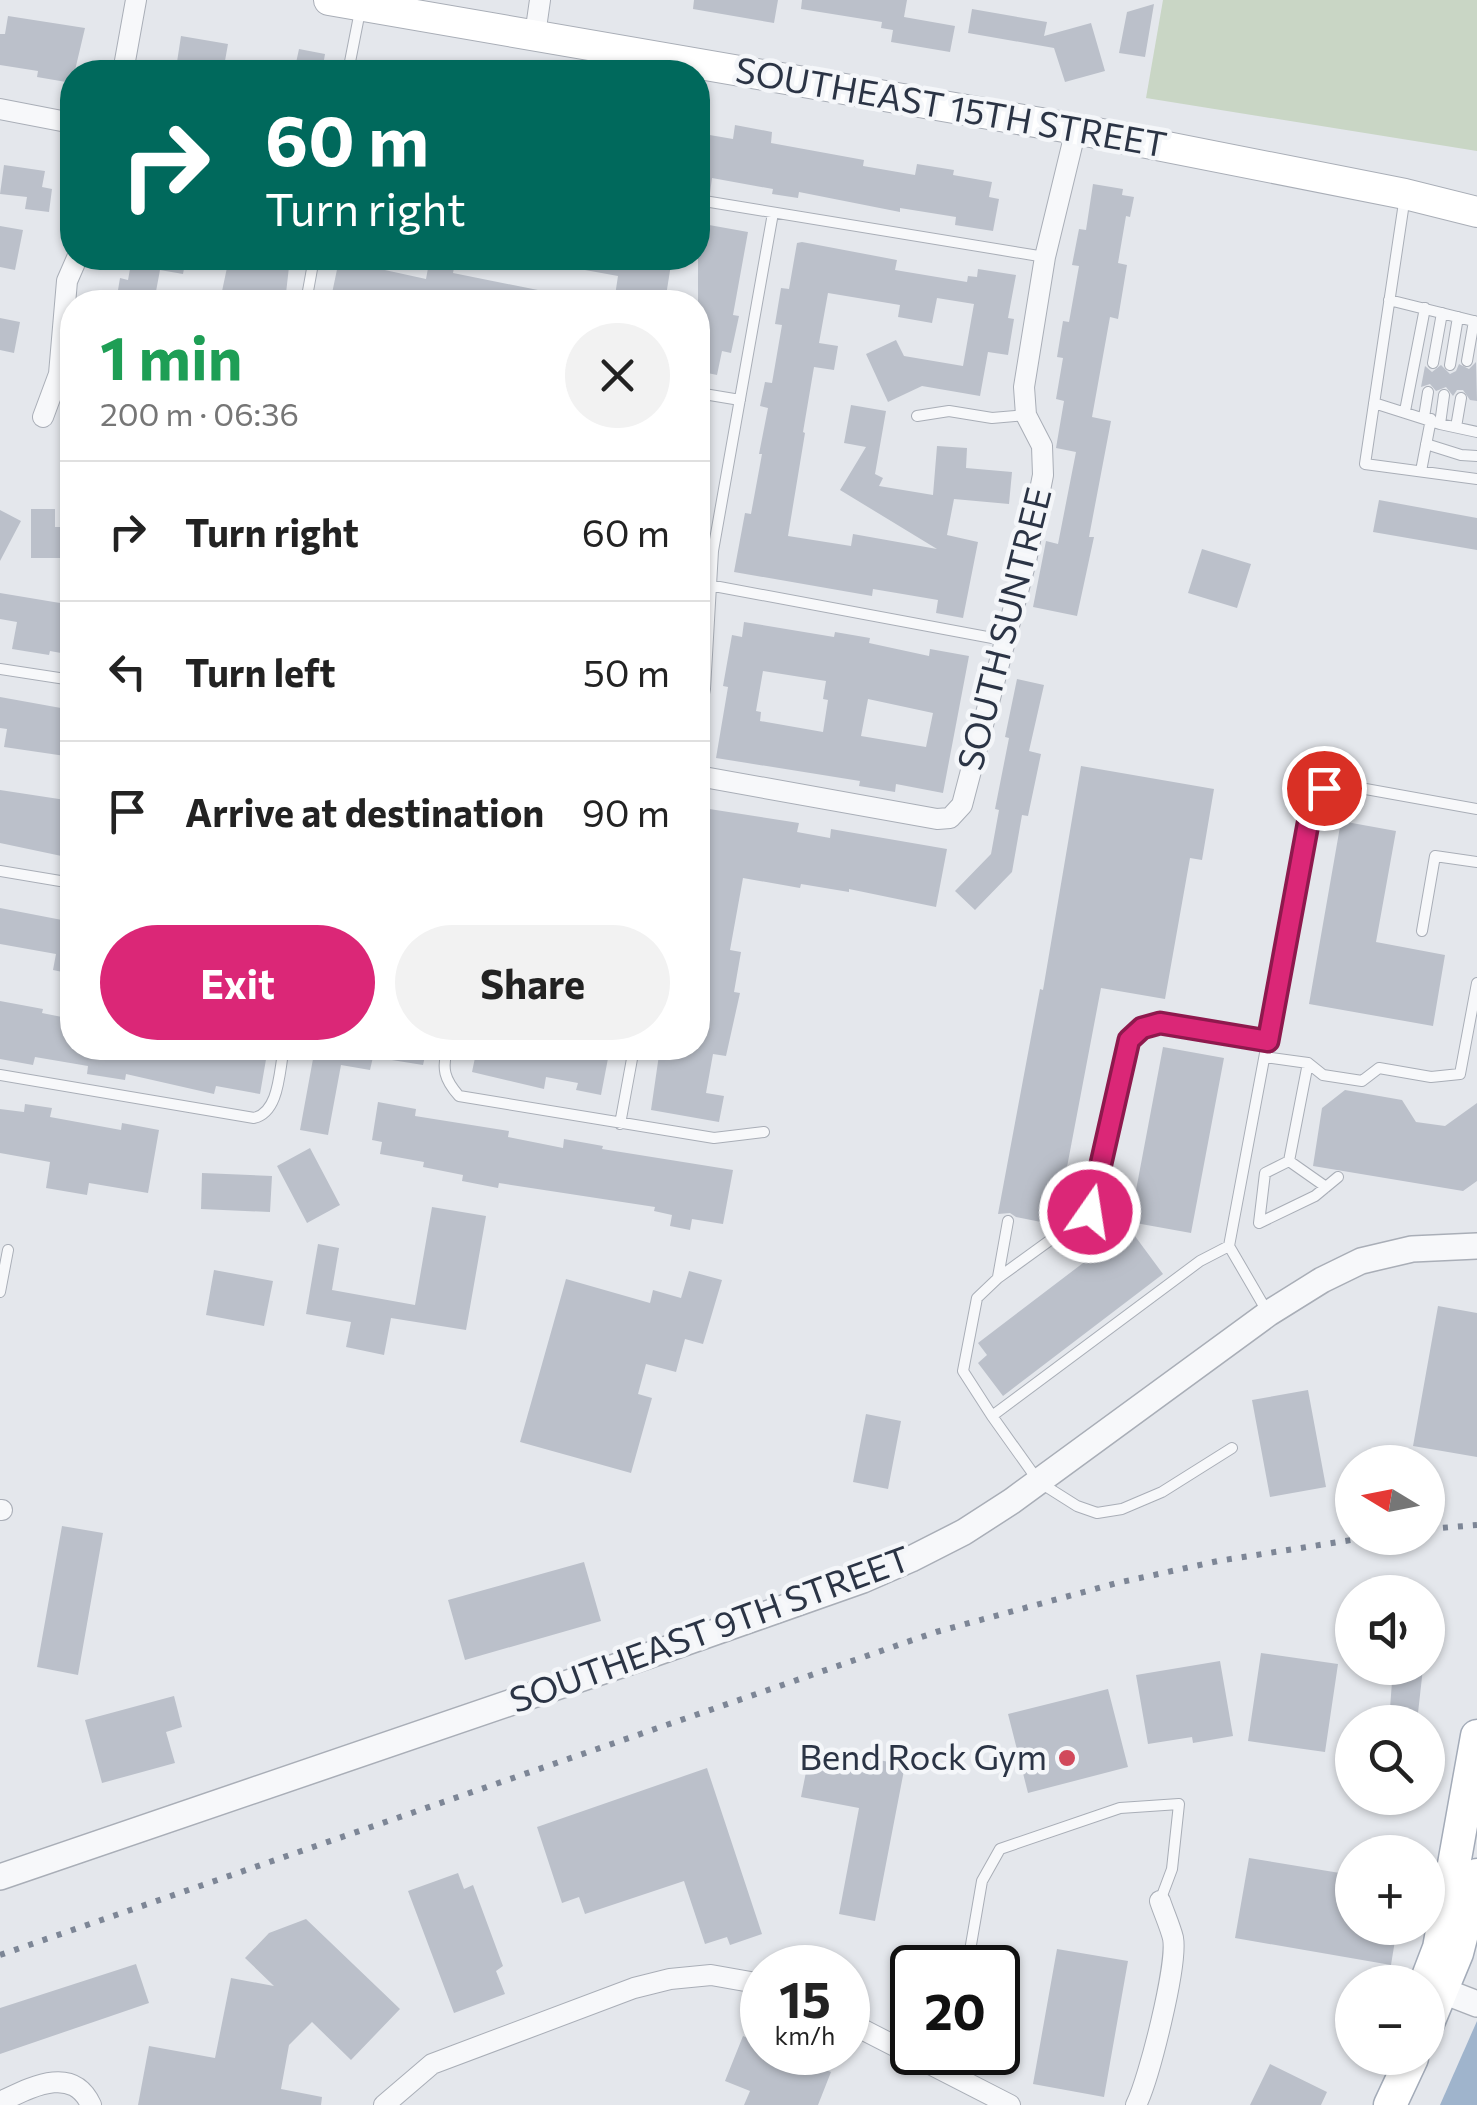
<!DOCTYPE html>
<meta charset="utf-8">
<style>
:root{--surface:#fff;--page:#f2f2f2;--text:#222;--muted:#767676;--line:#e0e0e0;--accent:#db2777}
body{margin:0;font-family:Commissioner,sans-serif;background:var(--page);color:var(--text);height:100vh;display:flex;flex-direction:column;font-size:38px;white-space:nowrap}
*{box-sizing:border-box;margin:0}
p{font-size:32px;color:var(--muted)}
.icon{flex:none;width:55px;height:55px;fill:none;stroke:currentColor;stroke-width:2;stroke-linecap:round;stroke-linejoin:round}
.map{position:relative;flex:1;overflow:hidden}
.details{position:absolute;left:60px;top:290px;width:650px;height:770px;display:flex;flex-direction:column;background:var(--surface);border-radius:40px;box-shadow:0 2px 8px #0004}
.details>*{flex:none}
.top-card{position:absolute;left:60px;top:60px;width:650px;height:210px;border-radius:40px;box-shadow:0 2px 8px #0004;background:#00695c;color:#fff;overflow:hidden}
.needle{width:65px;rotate:280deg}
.controls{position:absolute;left:1335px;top:1445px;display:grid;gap:20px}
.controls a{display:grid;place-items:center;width:110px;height:110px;border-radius:50%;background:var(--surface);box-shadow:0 2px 8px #0004;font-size:50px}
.speed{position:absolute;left:740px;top:1945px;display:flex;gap:20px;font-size:50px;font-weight:700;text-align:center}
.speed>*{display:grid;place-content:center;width:130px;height:130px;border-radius:50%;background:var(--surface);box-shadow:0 2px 8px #0004;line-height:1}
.speed small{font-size:25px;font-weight:400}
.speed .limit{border:5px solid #111;border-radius:15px;background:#fff;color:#111}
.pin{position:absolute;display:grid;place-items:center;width:85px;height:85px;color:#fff;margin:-42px;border:5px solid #fff;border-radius:50%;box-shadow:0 2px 10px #0007}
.me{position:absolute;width:110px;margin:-55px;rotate:13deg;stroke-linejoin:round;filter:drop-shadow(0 0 8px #0008)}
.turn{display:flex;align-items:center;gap:35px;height:210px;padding:0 40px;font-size:45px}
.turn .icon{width:130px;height:130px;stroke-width:2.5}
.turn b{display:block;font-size:70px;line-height:85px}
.round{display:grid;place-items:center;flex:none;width:105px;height:105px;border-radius:52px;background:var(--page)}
.head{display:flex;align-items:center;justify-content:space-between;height:170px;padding:0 40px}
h1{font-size:60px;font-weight:700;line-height:75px;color:#1e9e55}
.primary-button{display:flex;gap:20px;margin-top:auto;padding:20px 40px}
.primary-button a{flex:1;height:115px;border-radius:60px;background:var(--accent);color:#fff;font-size:40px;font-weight:700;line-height:115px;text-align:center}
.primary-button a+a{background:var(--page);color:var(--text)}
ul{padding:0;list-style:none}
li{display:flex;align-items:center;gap:30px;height:140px;padding:0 40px;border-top:2px solid var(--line)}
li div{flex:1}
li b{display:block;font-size:38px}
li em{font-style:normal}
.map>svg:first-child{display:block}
</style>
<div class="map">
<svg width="1477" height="2105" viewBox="0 0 1477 2105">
<rect width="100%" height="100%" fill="#e4e7ec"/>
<path fill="#c9d6c5" d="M 1163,0 L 1477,0 L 1477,151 L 1146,98 Z"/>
<path fill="#9fb4cc" d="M 1477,2021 L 1477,2105 L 1440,2105 Z"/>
<path fill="#bbc0ca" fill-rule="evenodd" d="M 694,0 L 778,0 L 774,23 L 693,9 Z
M 802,0 L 907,0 L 904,17 L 955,26 L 950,52 L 891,42 L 893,30 L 881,28 L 882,22 L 801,9 Z
M 1154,4 L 1145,57 L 1119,53 L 1127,12 Z
M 972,9 L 1047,22 L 1044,36 L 1091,23 L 1105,71 L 1065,82 L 1054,48 L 968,33 Z
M 8,16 L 85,28 L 72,83 L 37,77 L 38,71 L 0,65 L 0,34 L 5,34 Z
M 181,36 L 228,44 L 223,72 L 182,72 L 183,63 L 177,62 Z
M 299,49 L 325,54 L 322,72 L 294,72 Z
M 735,125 L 772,132 L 771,143 L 864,160 L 863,166 L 915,175 L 917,164 L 954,170 L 953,175 L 992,182 L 989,197 L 999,199 L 993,231 L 955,225 L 956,217 L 900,208 L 900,212 L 799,192 L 798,198 L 772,194 L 773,189 L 712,178 L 710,193 L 698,191 L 698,133 L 733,139 Z
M 4,165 L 45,171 L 42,187 L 52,189 L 49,212 L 25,209 L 27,197 L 0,194 Z
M 1093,184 L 1123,189 L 1122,195 L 1134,197 L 1130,217 L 1126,216 L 1118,263 L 1127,265 L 1118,319 L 1110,317 L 1092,417 L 1111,421 L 1089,537 L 1094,537 L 1077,616 L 1033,607 L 1046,541 L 1058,544 L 1076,452 L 1056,448 L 1064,401 L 1056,399 L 1063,358 L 1057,357 L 1063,321 L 1069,322 L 1079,266 L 1072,265 L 1079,229 L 1086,230 Z
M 698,223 L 748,232 L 733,315 L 739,316 L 731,353 L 722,351 L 717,375 L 698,371 L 698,339 L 703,310 L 698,310 Z
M 0,226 L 23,230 L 15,270 L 0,267 Z
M 802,242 L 897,260 L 895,270 L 967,282 L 968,276 L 977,277 L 978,269 L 1016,275 L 1008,318 L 1014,319 L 1008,355 L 988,352 L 980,396 L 922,386 L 888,402 L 866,354 L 896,340 L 904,356 L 963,366 L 974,304 L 937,298 L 932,323 L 898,317 L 900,305 L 828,293 L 819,343 L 838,346 L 834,370 L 814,367 L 803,432 L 805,433 L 788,536 L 851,546 L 853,534 L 937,549 L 840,490 L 866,447 L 844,443 L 851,405 L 886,411 L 875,474 L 883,478 L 879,486 L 933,495 L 937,446 L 967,448 L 966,468 L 1012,472 L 1009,504 L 954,499 L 947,535 L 978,542 L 963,618 L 936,613 L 938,600 L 873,589 L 872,596 L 734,572 L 745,513 L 751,514 L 762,454 L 759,454 L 768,408 L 760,406 L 765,382 L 772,383 L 782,325 L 775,324 L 781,288 L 789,289 L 797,243 Z
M 132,258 L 186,258 L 183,274 L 160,270 L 154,302 L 116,302 L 120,278 L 128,280 Z
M 229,258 L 290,258 L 285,302 L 251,302 L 221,296 Z
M 564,258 L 672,258 L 665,302 L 614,302 L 618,276 L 563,266 Z
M 339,260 L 426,279 L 429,263 L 454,268 L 453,273 L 558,294 L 558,302 L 351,302 L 331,298 Z
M 0,318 L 20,322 L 14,353 L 0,350 Z
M 1476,362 L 1477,401 L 1470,400 L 1463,390 L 1457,390 L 1453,396 L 1446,387 L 1436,391 L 1430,384 L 1421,387 L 1425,366 L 1432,372 L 1441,365 L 1450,374 L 1456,371 L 1459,364 L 1469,369 Z
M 1379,500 L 1477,518 L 1477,550 L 1373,532 Z
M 31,509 L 55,509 L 55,527 L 72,527 L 72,558 L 31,558 Z
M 0,510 L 21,521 L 0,561 Z
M 1202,549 L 1251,564 L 1237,608 L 1188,593 Z
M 0,593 L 72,605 L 72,655 L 50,651 L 49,655 L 12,649 L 17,622 L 0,619 Z
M 744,622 L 834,637 L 835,632 L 870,638 L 869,643 L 929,656 L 930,649 L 969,656 L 943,793 L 896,784 L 895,792 L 859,786 L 860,781 L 716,758 L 728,687 L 723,686 L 732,635 L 742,637 ZM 763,671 L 826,681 L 823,699 L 828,700 L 823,732 L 760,721 L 761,712 L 756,711 ZM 868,699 L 933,713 L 926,747 L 861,736 Z
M 1017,679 L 1044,685 L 1029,751 L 1041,754 L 1028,816 L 1022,815 L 1012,872 L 975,910 L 955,891 L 991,854 L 999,810 L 995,809 L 1009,738 L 1005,737 Z
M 0,697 L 72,710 L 72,757 L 4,747 L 7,729 L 0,728 Z
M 1081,766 L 1214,789 L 1202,860 L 1190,858 L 1165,999 L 1101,988 L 1056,1225 L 1016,1217 L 1010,1213 L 998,1214 L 1040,989 L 1043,990 Z
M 0,790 L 72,801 L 71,858 L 0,843 Z
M 703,808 L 799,823 L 797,832 L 830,838 L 831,829 L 947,849 L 936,907 L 849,889 L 849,892 L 801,884 L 800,888 L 743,878 L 730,950 L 741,952 L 734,992 L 740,993 L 726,1056 L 713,1054 L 706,1093 L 724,1096 L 719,1122 L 651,1110 L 660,1048 L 698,1048 L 698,837 Z
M 1341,821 L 1396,831 L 1376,942 L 1445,955 L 1433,1026 L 1309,1004 Z
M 0,908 L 62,920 L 64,911 L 72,912 L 72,974 L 53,970 L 56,954 L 0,944 Z
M 0,1001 L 43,1009 L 42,1013 L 72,1019 L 72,1048 L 268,1048 L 260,1094 L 216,1086 L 214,1094 L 126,1074 L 125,1080 L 87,1074 L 88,1066 L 35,1057 L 33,1065 L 0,1059 Z
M 1163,1047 L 1224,1058 L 1191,1233 L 1130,1222 Z
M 315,1048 L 427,1048 L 423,1065 L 373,1057 L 370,1070 L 341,1065 L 328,1135 L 300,1130 Z
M 477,1048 L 610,1048 L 601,1095 L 576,1090 L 578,1083 L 546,1077 L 544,1089 L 472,1072 Z
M 1345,1090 L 1402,1100 L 1416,1122 L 1445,1126 L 1477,1103 L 1477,1181 L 1463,1191 L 1313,1166 L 1322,1108 Z
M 378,1102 L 416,1109 L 415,1116 L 509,1131 L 508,1137 L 563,1148 L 564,1139 L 603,1146 L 602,1149 L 733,1170 L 723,1224 L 692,1219 L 690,1230 L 670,1226 L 672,1215 L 654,1211 L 655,1207 L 499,1183 L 498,1188 L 462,1181 L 463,1175 L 423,1167 L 424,1162 L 380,1154 L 382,1142 L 372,1140 Z
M 25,1104 L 52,1108 L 50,1117 L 121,1130 L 122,1123 L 159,1130 L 148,1193 L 89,1183 L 87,1195 L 46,1188 L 50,1162 L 0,1153 L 0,1109 L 24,1112 Z
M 310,1148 L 340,1205 L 307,1223 L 277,1166 Z
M 202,1173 L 272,1176 L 270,1212 L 201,1209 Z
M 432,1207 L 486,1216 L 466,1330 L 391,1318 L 384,1355 L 346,1347 L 351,1322 L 306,1314 L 318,1244 L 339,1248 L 332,1290 L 415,1305 Z
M 1129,1228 L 1163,1274 L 1003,1396 L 978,1363 L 987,1355 L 978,1343 Z
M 214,1270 L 273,1281 L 264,1326 L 206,1315 Z
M 689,1271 L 722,1280 L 703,1344 L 685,1339 L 676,1372 L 646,1364 L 638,1394 L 652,1398 L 631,1473 L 520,1442 L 566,1279 L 650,1303 L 653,1290 L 681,1298 Z
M 1438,1306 L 1477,1313 L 1477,1457 L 1413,1446 Z
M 1308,1390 L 1326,1487 L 1270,1497 L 1252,1400 Z
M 866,1414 L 901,1421 L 888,1489 L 853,1482 Z
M 62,1526 L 103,1533 L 78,1675 L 37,1667 Z
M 584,1562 L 601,1621 L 465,1660 L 448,1600 Z
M 1261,1653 L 1338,1664 L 1325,1752 L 1248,1741 Z
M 1220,1661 L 1233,1736 L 1193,1743 L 1192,1737 L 1148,1744 L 1136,1675 Z
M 1393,1668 L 1423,1668 L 1417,1722 L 1389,1722 Z
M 1108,1689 L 1128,1767 L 1028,1793 L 1008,1714 Z
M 174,1696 L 182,1727 L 166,1732 L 175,1763 L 102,1783 L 85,1720 Z
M 811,1747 L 905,1765 L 875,1921 L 839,1914 L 859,1808 L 801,1797 Z
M 707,1768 L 762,1934 L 730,1945 L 727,1937 L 705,1944 L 684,1881 L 585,1914 L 579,1897 L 562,1903 L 537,1827 Z
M 1249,1858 L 1352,1875 L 1352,1928 L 1397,1928 L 1391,1965 L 1235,1938 Z
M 458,1873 L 464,1889 L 473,1885 L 503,1966 L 496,1971 L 505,1994 L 454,2013 L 408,1891 Z
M 306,1919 L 400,2009 L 351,2060 L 312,2022 L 289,2045 L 281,2089 L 322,2097 L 321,2105 L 138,2105 L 149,2046 L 215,2058 L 231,1978 L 274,1986 L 245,1958 L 269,1933 Z
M 1057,1949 L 1128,1961 L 1104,2097 L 1033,2084 Z
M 136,1964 L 149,2003 L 0,2054 L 0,2008 Z
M 743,2036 L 762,2044 L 762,2052 L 783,2052 L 831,2072 L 818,2105 L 744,2105 L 750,2091 L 725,2081 Z
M 1270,2064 L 1327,2092 L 1321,2105 L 1250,2105 Z"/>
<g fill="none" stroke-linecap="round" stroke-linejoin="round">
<defs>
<path id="service" d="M 348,72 L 360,11
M 1405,196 L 1365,464 L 1477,479
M 698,200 L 1045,257
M 1389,300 L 1477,322
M 306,302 L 314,258
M 1467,361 L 1474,321
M 1433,363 L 1442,313
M 1450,365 L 1458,317
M 698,393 L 740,400
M 1374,403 L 1440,424 L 1477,432
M 1405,411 L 1425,308
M 917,416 L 949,411 L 992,418 L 1026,415
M 1424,417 L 1428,392
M 1440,424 L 1444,395
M 1456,427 L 1461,398
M 1426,444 L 1461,455 L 1477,456
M 1421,471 L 1431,419
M 698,583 L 1003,640
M 0,669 L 72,680
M 698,722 L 705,689 L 713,551 L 773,213
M 0,871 L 72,883
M 1422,931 L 1435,856 L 1477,862
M 447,1048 C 442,1069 444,1079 459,1096 L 714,1138 L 764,1132
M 1265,1057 L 1308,1063
M 0,1075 L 254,1118 C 280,1112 279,1070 284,1048
M 620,1124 L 634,1048
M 1289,1161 L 1326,1187
M 1338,1177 L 1315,1196 L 1259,1223 L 1265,1173 L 1289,1161 L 1308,1063 L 1323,1075 L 1362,1081 L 1379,1068 L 1431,1077 L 1460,1074 L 1477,983
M 1229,1246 L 1200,1261 L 992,1416 L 1039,1482 L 1077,1506 L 1097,1513 L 1122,1509 L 1162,1492 L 1232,1448
M 998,1277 L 1008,1221
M 0,1292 L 8,1250
M 1268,1313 L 1229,1246 L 1312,802 L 1317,793 L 1338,784 L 1477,809
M 992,1416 L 963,1371 L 977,1298 L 998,1278 L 1089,1212 L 1129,1040 L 1142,1028 L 1160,1023 L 1268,1041
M 967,1968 L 982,1881 L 1000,1849 L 1120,1808 L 1179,1804 L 1172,1869 L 1160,1901
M 949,2073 L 952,2052"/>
<path id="minor" d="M 535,35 L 540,0
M 123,72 L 136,0
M 0,109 L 72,123
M 43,417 L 59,374 L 67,281 L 77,258
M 698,776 L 937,819 L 950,818 L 962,805 L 1026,561 L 1043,475 L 1042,446 L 1026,415 L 1024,387 L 1045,257 L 1076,129
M 0,1510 L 2,1510
M 848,2022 L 1010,2105
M 0,2102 C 30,2088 72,2064 91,2105
M 384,2105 L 432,2064 L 634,1988 L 670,1979 L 711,1975 L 762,1984
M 1136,2105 C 1149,2079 1178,1964 1173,1938 C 1170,1926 1164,1913 1160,1901"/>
<path id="tertiary" d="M 0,1877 L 650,1655 L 863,1580 L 911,1559 L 964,1532 L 1012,1501 L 1269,1313 L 1322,1280 L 1361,1261 L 1412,1249 L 1477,1246
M 1428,1985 L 1477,2004"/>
<path id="secondary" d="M 329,0 L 1076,129 L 1405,194 L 1477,212"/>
<path id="primary" d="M 1426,1982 L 1439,1948 L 1477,1736
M 1428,2023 L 1457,1953 L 1477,1875
M 1390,2105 L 1412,2058"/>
</defs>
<use href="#service" stroke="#a9aeb7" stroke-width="12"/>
<use href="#minor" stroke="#a9aeb7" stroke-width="22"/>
<use href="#tertiary" stroke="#a9aeb7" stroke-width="28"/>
<use href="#secondary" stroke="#a9aeb7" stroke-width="32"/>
<use href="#primary" stroke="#a3abb8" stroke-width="35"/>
<use href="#service" stroke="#f7f8fa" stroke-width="10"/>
<use href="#minor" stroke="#f7f8fa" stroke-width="20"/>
<use href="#tertiary" stroke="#f7f8fa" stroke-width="25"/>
<use href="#secondary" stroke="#fff" stroke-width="30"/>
<use href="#primary" stroke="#fff" stroke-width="32"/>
<path stroke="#7d8696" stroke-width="6" stroke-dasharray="5 10" stroke-linecap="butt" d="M 1428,1529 L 1477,1525
M 0,1955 L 936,1632 L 1117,1583 L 1218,1561 L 1364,1538"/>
</g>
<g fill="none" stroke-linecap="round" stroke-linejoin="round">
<defs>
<path id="route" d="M 1090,1212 L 1129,1040 L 1142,1028 L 1160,1023 L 1268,1041 L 1312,802 L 1316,793 L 1324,788"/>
</defs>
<use href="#route" stroke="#8e194d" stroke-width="25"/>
<use href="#route" stroke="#db2777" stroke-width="18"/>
</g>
<circle fill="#d1495b" stroke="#f4f6f9" stroke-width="4" cx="1067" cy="1758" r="10"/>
<g text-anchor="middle" stroke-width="9" stroke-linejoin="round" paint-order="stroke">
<g font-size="35" fill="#2b3445" stroke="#f4f6f9">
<text transform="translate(951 108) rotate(10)" y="12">SOUTHEAST 15TH STREET</text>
<text transform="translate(1005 629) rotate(-76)" y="12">SOUTH SUNTREE</text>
<text transform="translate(710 1630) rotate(-20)" y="12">SOUTHEAST 9TH STREET</text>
</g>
<g font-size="35" fill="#2b3445" stroke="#f4f6f9" text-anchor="end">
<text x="1047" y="1770">Bend Rock Gym</text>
</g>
</g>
</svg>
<div class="controls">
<a><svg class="needle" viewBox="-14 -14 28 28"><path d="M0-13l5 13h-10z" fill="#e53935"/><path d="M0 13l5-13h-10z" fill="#767676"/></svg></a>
<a><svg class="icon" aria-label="sound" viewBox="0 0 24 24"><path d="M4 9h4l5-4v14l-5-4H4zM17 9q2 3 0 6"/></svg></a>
<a><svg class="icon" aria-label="search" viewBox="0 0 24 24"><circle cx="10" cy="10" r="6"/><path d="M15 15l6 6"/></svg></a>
<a>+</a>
<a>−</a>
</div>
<div class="speed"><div>15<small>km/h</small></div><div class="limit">20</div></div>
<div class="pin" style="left:1324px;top:788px;background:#d93025"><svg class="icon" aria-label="arrive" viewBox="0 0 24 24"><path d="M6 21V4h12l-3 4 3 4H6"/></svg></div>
<svg class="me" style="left:1090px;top:1212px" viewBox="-20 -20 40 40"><circle r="17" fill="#db2777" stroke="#fff" stroke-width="3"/><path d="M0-11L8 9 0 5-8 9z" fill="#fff"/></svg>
<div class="top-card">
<div class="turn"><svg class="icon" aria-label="right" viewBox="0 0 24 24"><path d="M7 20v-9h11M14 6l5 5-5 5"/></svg><div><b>60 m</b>Turn right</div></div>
</div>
<section class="details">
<div class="head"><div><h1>1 min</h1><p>200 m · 06:36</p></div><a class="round"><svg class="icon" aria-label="close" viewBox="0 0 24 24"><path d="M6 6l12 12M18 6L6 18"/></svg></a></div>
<ul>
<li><svg class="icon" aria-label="right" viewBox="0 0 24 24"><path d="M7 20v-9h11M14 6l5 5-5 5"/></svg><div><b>Turn right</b></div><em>60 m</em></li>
<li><svg class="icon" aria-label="left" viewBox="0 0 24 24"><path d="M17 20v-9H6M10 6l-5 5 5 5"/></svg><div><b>Turn left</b></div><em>50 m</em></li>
<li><svg class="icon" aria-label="arrive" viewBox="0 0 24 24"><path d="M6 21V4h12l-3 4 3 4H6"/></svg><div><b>Arrive at destination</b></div><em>90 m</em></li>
</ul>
<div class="primary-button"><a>Exit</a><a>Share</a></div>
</section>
</div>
